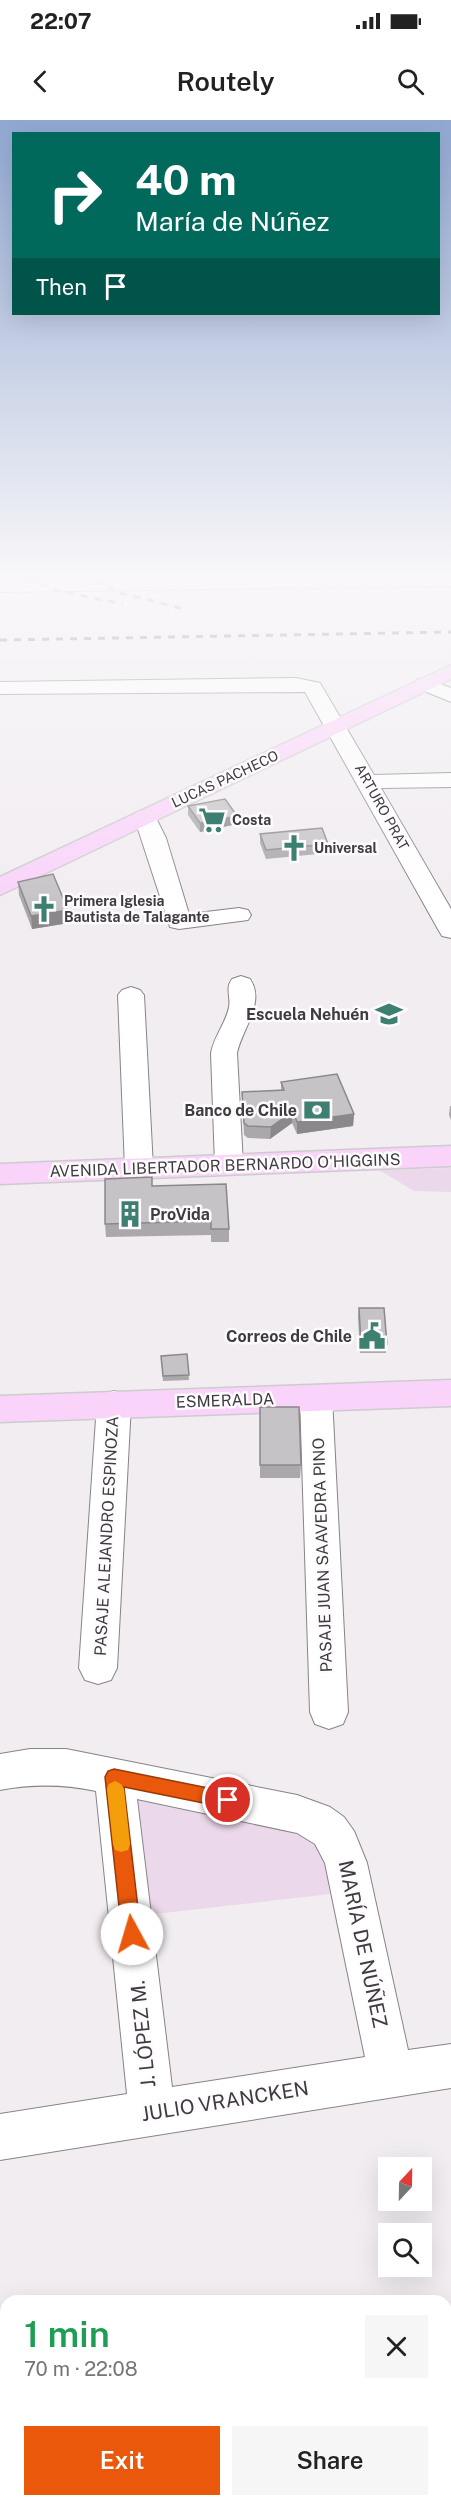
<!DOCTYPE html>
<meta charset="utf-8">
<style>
:root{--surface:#fff;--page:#f6f6f6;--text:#222;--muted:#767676;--accent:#ea580c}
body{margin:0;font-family:"Public Sans",sans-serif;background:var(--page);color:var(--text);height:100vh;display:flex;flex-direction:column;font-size:22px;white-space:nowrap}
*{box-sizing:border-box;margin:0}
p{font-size:20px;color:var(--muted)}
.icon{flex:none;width:33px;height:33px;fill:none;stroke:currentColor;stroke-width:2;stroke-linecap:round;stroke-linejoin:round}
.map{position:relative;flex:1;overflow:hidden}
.side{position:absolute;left:0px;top:2175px;width:452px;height:212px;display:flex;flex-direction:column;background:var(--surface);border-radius:18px 18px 0 0;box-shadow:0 6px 24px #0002}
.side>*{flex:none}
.top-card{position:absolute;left:12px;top:12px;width:428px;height:183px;border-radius:0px;box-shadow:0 6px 24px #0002;background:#00695c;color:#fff;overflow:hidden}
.needle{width:39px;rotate:22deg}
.controls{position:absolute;left:378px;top:2037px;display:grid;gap:12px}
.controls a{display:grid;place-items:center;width:54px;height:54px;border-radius:0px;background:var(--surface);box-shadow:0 6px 24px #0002;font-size:30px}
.pin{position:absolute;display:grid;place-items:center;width:51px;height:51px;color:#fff;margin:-26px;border:3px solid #fff;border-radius:50%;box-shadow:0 2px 6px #0007}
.me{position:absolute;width:66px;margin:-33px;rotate:354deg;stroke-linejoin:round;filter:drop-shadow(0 0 4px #0008)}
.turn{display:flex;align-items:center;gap:21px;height:126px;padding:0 24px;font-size:27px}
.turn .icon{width:78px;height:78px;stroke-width:2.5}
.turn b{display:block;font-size:42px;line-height:51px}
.then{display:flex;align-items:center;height:57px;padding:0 24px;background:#0003;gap:12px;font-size:22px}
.round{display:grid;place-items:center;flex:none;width:63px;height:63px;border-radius:0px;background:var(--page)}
.overview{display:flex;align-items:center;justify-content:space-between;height:102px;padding:0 24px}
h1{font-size:36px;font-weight:600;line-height:45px;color:#1e9e55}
.action{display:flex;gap:12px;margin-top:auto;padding:12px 24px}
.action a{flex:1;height:69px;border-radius:0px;background:var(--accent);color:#fff;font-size:24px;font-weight:600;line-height:69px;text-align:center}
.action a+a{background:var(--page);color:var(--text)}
.status{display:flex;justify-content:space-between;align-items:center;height:42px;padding:0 30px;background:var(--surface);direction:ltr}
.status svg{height:16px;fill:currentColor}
header{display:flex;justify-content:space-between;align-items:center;height:78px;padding:0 24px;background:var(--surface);font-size:27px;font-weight:600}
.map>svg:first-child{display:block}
</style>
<div class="status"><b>22:07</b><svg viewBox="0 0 49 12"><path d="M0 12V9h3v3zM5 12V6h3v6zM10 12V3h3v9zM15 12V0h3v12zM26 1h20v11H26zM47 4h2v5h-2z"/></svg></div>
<header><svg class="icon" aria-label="back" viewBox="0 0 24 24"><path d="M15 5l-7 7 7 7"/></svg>Routely<svg class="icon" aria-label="search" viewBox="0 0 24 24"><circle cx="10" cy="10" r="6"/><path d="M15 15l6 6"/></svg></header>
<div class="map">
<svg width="451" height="2386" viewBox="0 0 451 2386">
<rect width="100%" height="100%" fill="#f1edf1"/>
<path fill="#ecd8eb" d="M 451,1048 L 451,1072 L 414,1071 L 379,1050 Z
M 130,1667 L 311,1711 L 325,1733 L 330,1774 L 146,1795 Z
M 231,2381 L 231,2380 L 350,2381 L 319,2386 L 232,2386 Z"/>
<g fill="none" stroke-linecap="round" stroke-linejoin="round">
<defs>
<path id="minor" d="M 451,454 L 451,466 L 0,472 L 0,460 Z
M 296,558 L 320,563 L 374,655 L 451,653 L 451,667 L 381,668 L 451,789 L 451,818 L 442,816 L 439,811 L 305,572 L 0,574 L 0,562 Z
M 424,558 L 451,568 L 451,582 L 417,568 L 414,564 L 417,560 Z
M 145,690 L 153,692 L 166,718 L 189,794 L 239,788 L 248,790 L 251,795 L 248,800 L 179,809 L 170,807 L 134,697 L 137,692 Z
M 241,856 L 250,859 C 266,882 242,909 237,933 L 243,1045 L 239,1052 L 229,1055 L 219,1052 L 215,1045 L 211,933 C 214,916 226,903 229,887 C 231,877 225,868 232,859 Z
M 131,867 L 140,870 L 144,875 L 153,1048 L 149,1055 L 139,1058 L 129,1055 L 125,1048 L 118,875 L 122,870 Z
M 316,1265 L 328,1268 L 332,1277 L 348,1592 L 343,1604 L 329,1609 L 315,1604 L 310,1592 L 300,1277 L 304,1268 Z
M 114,1271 L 126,1275 L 131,1284 L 117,1548 L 111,1560 L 98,1564 L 85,1560 L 79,1548 L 97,1284 L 102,1275 Z
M 30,1629 L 66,1629 L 297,1675 L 330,1687 L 344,1697 L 354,1711 L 367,1743 L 408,1930 L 451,1924 L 451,1968 L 0,2040 L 0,1994 L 127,1974 L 96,1671 C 62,1664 33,1664 0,1670 L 0,1634 ZM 137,1679 L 297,1713 L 315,1724 L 325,1743 L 365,1937 L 172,1967 Z"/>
<path id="major" d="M 451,545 L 451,559 L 0,775 L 0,757 Z
M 451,1026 L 451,1046 L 0,1064 L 0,1044 Z
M 451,1260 L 451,1286 L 0,1302 L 0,1276 Z"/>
</defs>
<use href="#minor" stroke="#878487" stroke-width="2"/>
<use href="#major" stroke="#cdcccd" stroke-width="3"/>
<use href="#minor" fill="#fff" fill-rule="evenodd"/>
<use href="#major" fill="#fad3fa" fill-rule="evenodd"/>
<path stroke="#716f71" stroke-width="3" stroke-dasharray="7 7" stroke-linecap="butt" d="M 15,453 L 58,471 L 123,484
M 83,453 L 117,472 L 184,489
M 0,520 L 451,512"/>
</g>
<path fill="#aaa8aa" d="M 188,686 L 237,704 L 200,712 L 188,695 Z
M 260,714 L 328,724 L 328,733 L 266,739 L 260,723 Z
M 18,762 L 68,790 L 69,803 L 32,809 L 19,775 Z
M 281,962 L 354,994 L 353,1006 L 297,1014 L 292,1003 L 270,1019 L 248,1018 L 244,1015 L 242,972 L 281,970 Z
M 450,986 L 451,986 L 451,1000 L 449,995 Z
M 152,1066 L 229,1109 L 229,1122 L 211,1122 L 211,1115 L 106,1117 L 105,1104 Z
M 359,1188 L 387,1224 L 386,1233 L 360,1233 L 358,1197 Z
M 187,1234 L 189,1260 L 163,1261 L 161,1236 Z
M 260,1287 L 301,1345 L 300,1358 L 260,1358 Z"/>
<path fill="#8b888b" d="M 237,696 L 237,704 L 200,712 L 200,703 Z
M 68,790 L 69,803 L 32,809 L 31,796 Z
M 293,991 L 292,1003 L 270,1019 L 271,1007 Z
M 354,994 L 353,1006 L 297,1014 L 297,1002 Z"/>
<path fill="#c6c3c6" stroke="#8b888b" stroke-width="1.5" d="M 225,679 L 237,696 L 200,703 L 188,686 Z
M 322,708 L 328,724 L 266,730 L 260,714 Z
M 53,754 L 68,790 L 31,796 L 18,762 Z
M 337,954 L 354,994 L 297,1002 L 293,991 L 271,1007 L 248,1006 L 244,1003 L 242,972 L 284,970 L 281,962 Z
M 152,1057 L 152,1066 L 226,1064 L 229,1109 L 211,1109 L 211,1101 L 105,1104 L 105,1059 Z
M 359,1188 L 384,1188 L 387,1224 L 361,1224 Z
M 187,1234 L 189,1255 L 163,1256 L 161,1236 Z
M 260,1287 L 299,1287 L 301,1345 L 260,1345 Z"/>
<linearGradient id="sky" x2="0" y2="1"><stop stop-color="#91a8d2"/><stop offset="0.58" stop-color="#f9f7f9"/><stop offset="1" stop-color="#f9f7f9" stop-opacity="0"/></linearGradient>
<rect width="451" height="787" fill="url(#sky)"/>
<path fill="#ea580c" stroke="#983908" stroke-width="1.5" d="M 114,1649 L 228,1672 L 235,1674 L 237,1680 L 235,1686 L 228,1688 L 124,1667 L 141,1814 L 138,1820 L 132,1823 L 125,1820 L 122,1814 L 105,1657 L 108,1651 Z"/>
<path fill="#f59e0b" d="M 115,1661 L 121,1664 L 124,1669 L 130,1724 L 128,1730 L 121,1732 L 115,1730 L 113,1724 L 107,1669 L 109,1664 Z"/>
<defs>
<symbol id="supermarket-bare" viewBox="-9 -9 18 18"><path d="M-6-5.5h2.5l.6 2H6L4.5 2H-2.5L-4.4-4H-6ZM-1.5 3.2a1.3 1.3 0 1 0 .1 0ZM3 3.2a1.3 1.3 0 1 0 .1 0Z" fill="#3d7f70" stroke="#fefbfe" stroke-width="2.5" paint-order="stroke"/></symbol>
<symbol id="church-bare" viewBox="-9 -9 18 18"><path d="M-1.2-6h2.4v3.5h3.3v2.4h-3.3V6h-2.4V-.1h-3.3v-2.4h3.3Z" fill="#3d7f70" stroke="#fefbfe" stroke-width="2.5" paint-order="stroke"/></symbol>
<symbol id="school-bare" viewBox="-9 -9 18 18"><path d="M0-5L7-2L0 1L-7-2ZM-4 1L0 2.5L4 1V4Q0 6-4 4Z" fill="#3d7f70" stroke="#fefbfe" stroke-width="2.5" paint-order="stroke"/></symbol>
<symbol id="bank-bare" viewBox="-9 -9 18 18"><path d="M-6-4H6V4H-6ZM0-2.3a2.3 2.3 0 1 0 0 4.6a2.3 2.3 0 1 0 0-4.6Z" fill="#3d7f70" stroke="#fefbfe" stroke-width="2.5" paint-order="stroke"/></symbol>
<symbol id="building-bare" viewBox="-9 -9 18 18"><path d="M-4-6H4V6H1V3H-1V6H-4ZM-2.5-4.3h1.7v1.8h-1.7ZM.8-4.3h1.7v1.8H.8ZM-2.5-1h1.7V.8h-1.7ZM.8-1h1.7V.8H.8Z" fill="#3d7f70" stroke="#fefbfe" stroke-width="2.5" paint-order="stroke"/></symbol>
<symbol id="civic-bare" viewBox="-9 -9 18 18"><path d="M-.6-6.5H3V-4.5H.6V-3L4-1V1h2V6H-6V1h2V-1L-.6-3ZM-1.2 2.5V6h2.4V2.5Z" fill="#3d7f70" stroke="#fefbfe" stroke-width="2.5" paint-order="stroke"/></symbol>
</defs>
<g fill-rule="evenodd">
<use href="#supermarket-bare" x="193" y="681" width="38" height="38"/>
<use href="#church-bare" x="275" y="709" width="38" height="38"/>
<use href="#church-bare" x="25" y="770" width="38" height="38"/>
<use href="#school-bare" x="370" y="875" width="38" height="38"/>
<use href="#bank-bare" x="298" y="971" width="38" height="38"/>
<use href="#building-bare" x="111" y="1075" width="38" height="38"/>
<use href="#civic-bare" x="353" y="1197" width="38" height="38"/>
</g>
<g text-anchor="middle" stroke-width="5" stroke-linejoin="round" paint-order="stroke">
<g font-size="14" fill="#3e3c3e" stroke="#fefbfe">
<text transform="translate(225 659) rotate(-25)" y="5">LUCAS PACHECO</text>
<text transform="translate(382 687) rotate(61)" y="5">ARTURO PRAT</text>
</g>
<g font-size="14" font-weight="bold" fill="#3e3c3e" stroke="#fefbfe" text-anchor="start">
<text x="232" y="705">Costa</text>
<text x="314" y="733">Universal</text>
<text x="64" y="786">Primera Iglesia<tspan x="64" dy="16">Bautista de Talagante</tspan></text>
</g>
<g font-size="16" font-weight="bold" fill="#3e3c3e" stroke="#fefbfe" text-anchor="end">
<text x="369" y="900">Escuela Nehuén</text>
<text x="297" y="996">Banco de Chile</text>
<text x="150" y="1100" text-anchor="start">ProVida</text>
<text x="352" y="1222">Correos de Chile</text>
</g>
<g font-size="16" fill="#3e3c3e" stroke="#fefbfe">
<text transform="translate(225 1045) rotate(-2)" y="6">AVENIDA LIBERTADOR BERNARDO O'HIGGINS</text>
<text transform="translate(225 1280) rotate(-2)" y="6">ESMERALDA</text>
<text transform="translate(106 1416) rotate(-87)" y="6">PASAJE ALEJANDRO ESPINOZA</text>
<text transform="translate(322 1435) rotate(-92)" y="6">PASAJE JUAN SAAVEDRA PINO</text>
</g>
<g font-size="20" fill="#3e3c3e" stroke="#fefbfe">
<text transform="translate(363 1824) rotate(78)" y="7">MARÍA DE NÚÑEZ</text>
<text transform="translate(143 1914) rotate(-96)" y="7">J. LÓPEZ M.</text>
<text transform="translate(225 1981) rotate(-9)" y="7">JULIO VRANCKEN</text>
</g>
</g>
</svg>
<div class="controls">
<a><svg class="needle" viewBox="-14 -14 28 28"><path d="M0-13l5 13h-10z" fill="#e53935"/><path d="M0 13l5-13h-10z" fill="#767676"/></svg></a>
<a><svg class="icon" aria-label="search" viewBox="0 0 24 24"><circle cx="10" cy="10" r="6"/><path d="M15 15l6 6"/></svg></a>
</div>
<div class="pin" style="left:228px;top:1680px;background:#d93025"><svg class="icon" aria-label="arrive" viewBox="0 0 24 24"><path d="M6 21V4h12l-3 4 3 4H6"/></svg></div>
<svg class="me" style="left:132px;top:1814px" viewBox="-20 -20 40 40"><circle r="19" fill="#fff"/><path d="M0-13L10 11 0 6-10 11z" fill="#ea580c"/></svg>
<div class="top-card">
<div class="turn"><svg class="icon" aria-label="right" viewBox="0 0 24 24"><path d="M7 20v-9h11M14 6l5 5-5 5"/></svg><div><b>40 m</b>María de Núñez</div></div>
<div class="then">Then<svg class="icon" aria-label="arrive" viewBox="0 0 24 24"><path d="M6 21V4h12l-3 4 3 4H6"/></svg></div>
</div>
<section class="side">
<div class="overview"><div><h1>1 min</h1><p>70 m · 22:08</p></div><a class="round"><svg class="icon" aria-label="close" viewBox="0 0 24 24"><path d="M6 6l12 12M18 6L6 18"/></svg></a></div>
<div class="action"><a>Exit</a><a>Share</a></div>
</section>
</div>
